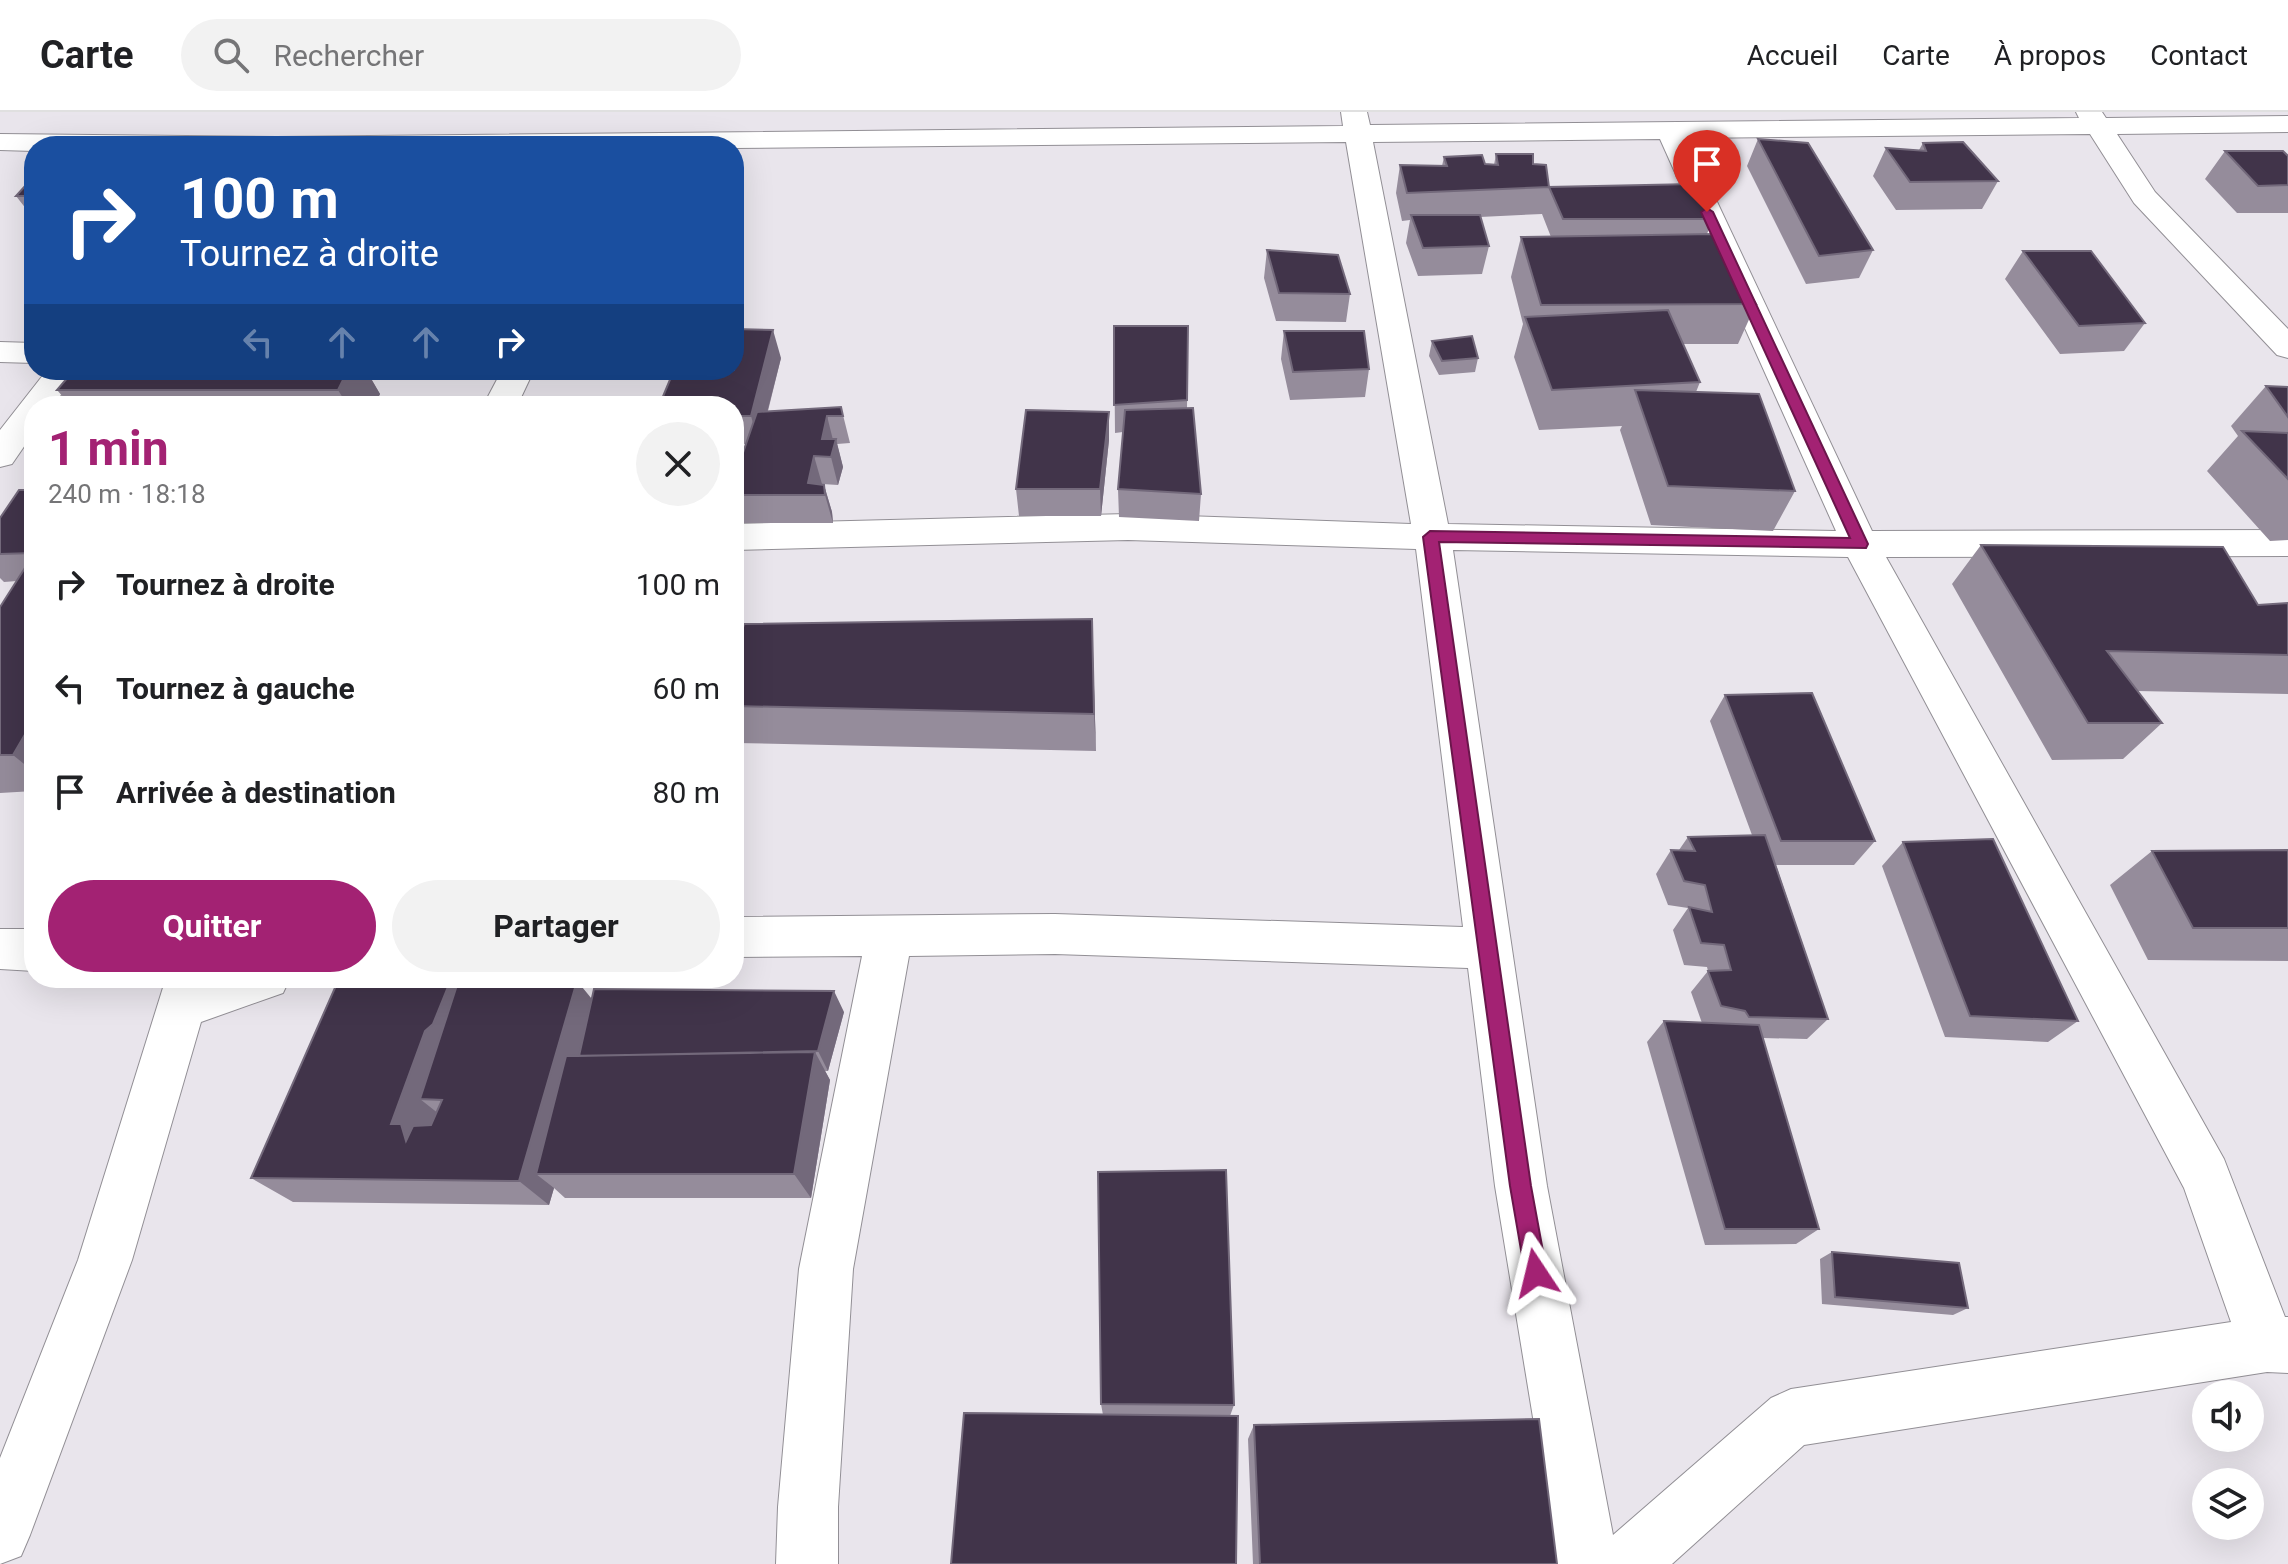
<!DOCTYPE html>
<html lang="fr">
<meta charset="utf-8">
<style>
:root{--surface:#fff;--page:#f2f2f2;--text:#202124;--muted:#757577;--line:#e0e0e0;--accent:#a32273}
body{margin:0;font-family:Roboto,sans-serif;background:var(--page);color:var(--text);height:100vh;display:flex;flex-direction:column;font-size:30px;white-space:nowrap}
*{box-sizing:border-box;margin:0}
p{font-size:26px;color:var(--muted)}
.icon{flex:none;width:44px;height:44px;fill:none;stroke:currentColor;stroke-width:2;stroke-linecap:round;stroke-linejoin:round}
.map{position:relative;flex:1;overflow:hidden}
.sheet{position:absolute;left:24px;top:284px;width:720px;height:592px;display:flex;flex-direction:column;background:var(--surface);border-radius:32px;box-shadow:0 8px 32px #0002}
.sheet>*{flex:none}
.hud{position:absolute;left:24px;top:24px;width:720px;height:244px;border-radius:32px;box-shadow:0 8px 32px #0002;background:#1a4fa0;color:#fff;overflow:hidden}
.fabs{position:absolute;left:2192px;top:1268px;display:grid;gap:16px}
.fabs a{display:grid;place-items:center;width:72px;height:72px;border-radius:50%;background:var(--surface);box-shadow:0 8px 32px #0002;font-size:40px}
.pin{position:absolute;display:grid;place-items:center;width:68px;height:68px;color:#fff;margin:-82px -34px;border-radius:50% 50% 50% 0;rotate:-45deg;box-shadow:0 0 8px #0007}
.pin .icon{rotate:45deg}
.me{position:absolute;width:88px;margin:-44px;rotate:350deg;stroke-linejoin:round;filter:drop-shadow(0 0 6px #0008)}
.turn{display:flex;align-items:center;gap:28px;height:168px;padding:0 24px;font-size:36px}
.turn .icon{width:104px;height:104px;stroke-width:2.5}
.turn b{display:block;font-size:56px;line-height:68px}
.lanes{display:flex;align-items:center;height:76px;padding:0 24px;background:#0003;justify-content:center;gap:40px;direction:ltr}
.lanes .off{opacity:.35}
.round{display:grid;place-items:center;flex:none;width:84px;height:84px;border-radius:42px;background:var(--page)}
.headline{display:flex;align-items:center;justify-content:space-between;height:136px;padding:0 24px}
h1{font-size:48px;font-weight:700;line-height:60px;color:var(--accent)}
.action{display:flex;gap:16px;margin-top:auto;padding:16px 24px}
.action a{flex:1;height:92px;border-radius:48px;background:var(--accent);color:#fff;font-size:32px;font-weight:700;line-height:92px;text-align:center}
.action a+a{background:var(--page);color:var(--text)}
ul{padding:0;list-style:none}
li{display:flex;align-items:center;gap:24px;height:104px;padding:0 24px}
li div{flex:1}
li b{display:block;font-size:30px}
li em{font-style:normal}
header{display:flex;align-items:center;gap:48px;box-sizing:border-box;height:112px;padding:0 40px;background:var(--surface);border-bottom:2px solid var(--line)}
header strong{font-size:38px}
nav{display:flex;gap:44px;margin-inline-start:auto;font-size:28px}
.search{width:560px;height:72px;background:var(--page);display:flex;align-items:center;gap:20px;box-sizing:border-box;padding:0 28px;border-radius:44px;color:var(--muted);font-size:30px}
.map>svg:first-child{display:block}
</style>
<header>
<strong>Carte</strong>
<div class="search"><svg class="icon" aria-label="search" viewBox="0 0 24 24"><circle cx="10" cy="10" r="6"/><path d="M15 15l6 6"/></svg>Rechercher</div>
<nav><a>Accueil</a><a>Carte</a><a>À propos</a><a>Contact</a></nav>
</header>
<div class="map">
<svg width="2288" height="1452" viewBox="0 0 2288 1452">
<rect width="100%" height="100%" fill="#e9e5ec"/>
<g fill="none" stroke-linecap="round" stroke-linejoin="round">
<defs>
<path id="street" d="M 1341,0 L 1367,0 L 1370,13 L 2079,6 L 2076,0 L 2102,0 L 2106,6 L 2288,4 L 2288,20 L 2117,22 L 2155,80 L 2288,217 L 2288,246 L 2277,243 L 2134,91 L 2090,22 L 1687,26 L 1872,419 L 2288,418 L 2288,444 L 1886,445 L 2224,1047 L 2285,1205 L 2288,1205 L 2288,1261 L 2267,1260 L 1804,1333 L 1672,1452 L 1557,1452 L 1495,1074 L 1468,856 L 1055,842 L 909,844 L 853,1157 L 838,1395 L 838,1452 L 776,1452 L 778,1395 L 799,1157 L 862,844 L 734,845 L 734,805 L 1055,802 L 1463,815 L 1416,437 L 1128,428 L 734,438 L 734,412 L 1128,402 L 1411,412 L 1346,30 L 734,36 L 734,34 L 34,34 L 34,39 L 0,38 L 0,22 L 276,25 L 1343,14 ZM 1660,27 L 1836,419 L 1448,412 L 1373,30 ZM 1453,438 L 1848,445 L 2184,1076 L 2231,1210 L 1791,1277 L 1771,1286 L 1613,1423 L 1547,1074 Z
M 0,230 L 34,231 L 34,251 L 0,250 Z
M 47,258 L 81,258 L 52,294 L 34,294 L 34,320 L 12,352 L 0,355 L 0,318 Z
M 502,258 L 534,258 L 517,294 L 483,294 Z
M 0,817 L 34,817 L 34,859 L 0,857 Z
M 166,866 L 290,866 L 283,881 L 201,910 L 132,1148 L 30,1423 L 21,1444 L 0,1452 L 0,1346 L 78,1148 Z"/>
</defs>
<use href="#street" stroke="#928f95" stroke-width="2"/>
<use href="#street" fill="#fff" fill-rule="evenodd"/>
</g>
<path fill="#958c9b" d="M 1758,27 L 1873,138 L 1859,166 L 1806,172 L 1747,54 Z
M 1923,31 L 1998,69 L 1982,97 L 1896,98 L 1873,64 L 1886,36 L 1919,38 Z
M 2225,39 L 2288,44 L 2288,101 L 2237,101 L 2205,67 Z
M 1496,42 L 1549,75 L 1542,102 L 1480,105 L 1489,134 L 1482,162 L 1418,164 L 1406,131 L 1410,108 L 1402,109 L 1396,81 L 1400,53 L 1442,54 L 1444,45 L 1494,53 Z
M 34,64 L 34,107 L 16,84 Z
M 1549,75 L 1713,107 L 1707,122 L 1756,192 L 1738,232 L 1683,232 L 1700,270 L 1696,280 L 1795,379 L 1773,419 L 1651,413 L 1620,318 L 1622,314 L 1539,318 L 1514,245 L 1523,212 L 1511,165 L 1521,125 L 1551,125 L 1542,102 Z
M 1267,138 L 1350,182 L 1346,210 L 1276,209 L 1264,166 Z
M 2023,139 L 2145,211 L 2124,239 L 2060,242 L 2005,167 Z
M 1114,214 L 1188,214 L 1187,296 L 1201,382 L 1199,409 L 1119,405 L 1118,377 L 1123,320 L 1115,321 Z
M 1284,219 L 1369,257 L 1365,285 L 1290,288 L 1281,247 Z
M 1432,229 L 1478,246 L 1475,260 L 1439,263 L 1429,244 Z
M 781,246 L 768,299 L 841,295 L 850,331 L 837,332 L 843,355 L 838,373 L 822,372 L 824,373 L 832,400 L 833,411 L 738,411 L 734,399 L 734,367 L 746,332 L 734,332 L 734,294 Z
M 74,258 L 366,258 L 380,282 L 374,294 L 71,294 L 57,278 Z
M 2266,274 L 2288,305 L 2288,428 L 2270,429 L 2207,359 L 2238,324 L 2231,314 Z
M 1109,300 L 1109,328 L 1101,404 L 1019,404 L 1016,377 Z
M 34,378 L 34,679 L 0,681 L 0,495 L 17,469 L 4,470 L 0,466 L 0,406 Z
M 1981,433 L 2258,493 L 2288,491 L 2288,582 L 2137,579 L 2162,611 L 2123,647 L 2052,648 L 1952,472 Z
M 1092,507 L 1096,639 L 737,631 L 734,625 L 734,546 Z
M 1725,583 L 1875,729 L 1854,753 L 1776,753 L 1828,907 L 1807,927 L 1763,926 L 1819,1117 L 1796,1132 L 1705,1133 L 1647,930 L 1664,909 L 1702,911 L 1691,880 L 1708,859 L 1707,855 L 1684,853 L 1673,818 L 1688,796 L 1668,793 L 1656,762 L 1671,738 L 1679,738 L 1688,725 L 1752,723 L 1710,609 Z
M 1903,730 L 2078,909 L 2048,930 L 1945,925 L 1882,754 Z
M 2288,738 L 2288,849 L 2148,848 L 2110,773 L 2152,739 Z
M 577,869 L 592,887 L 844,900 L 828,959 L 825,959 L 830,968 L 811,1086 L 565,1086 L 554,1076 L 549,1093 L 293,1090 L 251,1066 L 450,870 L 456,876 Z
M 1832,1140 L 1968,1196 L 1953,1203 L 1822,1192 L 1820,1147 Z
M 1101,1292 L 1234,1293 L 1230,1304 L 1103,1303 Z
M 1254,1313 L 1557,1452 L 1253,1452 L 1248,1327 Z"/>
<path fill="#73697b" d="M 773,218 L 781,246 L 759,332 L 751,304 Z
M 348,258 L 366,258 L 380,282 L 374,294 L 348,294 L 338,278 Z
M 1109,300 L 1109,328 L 1101,404 L 1100,377 Z
M 827,304 L 834,332 L 836,327 L 843,355 L 838,373 L 831,345 L 822,327 Z
M 814,344 L 822,372 L 819,383 L 808,371 Z
M 824,373 L 832,400 L 833,411 L 825,383 Z
M 1092,507 L 1093,545 L 1096,639 L 1094,602 Z
M 34,607 L 34,660 L 13,643 Z
M 577,869 L 602,900 L 536,1062 L 554,1076 L 549,1093 L 519,1069 Z
M 450,870 L 480,900 L 442,988 L 420,987 L 439,1002 L 441,1054 L 406,1029 L 391,1012 L 425,919 Z
M 834,879 L 844,900 L 828,959 L 818,939 Z
M 815,940 L 830,968 L 811,1086 L 794,1062 Z"/>
<path fill="#41344a" stroke="#73697b" stroke-width="2" d="M 1758,27 L 1808,31 L 1873,138 L 1819,144 Z
M 1963,30 L 1998,69 L 1910,70 L 1886,36 L 1926,39 L 1923,31 Z
M 2225,39 L 2283,39 L 2288,44 L 2288,73 L 2258,74 Z
M 1496,42 L 1533,42 L 1533,52 L 1546,53 L 1549,75 L 1407,81 L 1400,53 L 1447,54 L 1444,45 L 1482,43 L 1485,52 L 1498,53 Z
M 34,64 L 34,84 L 16,84 Z
M 1694,72 L 1713,107 L 1563,107 L 1549,75 Z
M 1411,103 L 1480,103 L 1489,134 L 1423,136 Z
M 1714,122 L 1756,192 L 1541,193 L 1521,125 Z
M 1267,138 L 1338,143 L 1350,182 L 1279,181 Z
M 2023,139 L 2091,139 L 2145,211 L 2079,214 Z
M 1668,198 L 1700,270 L 1552,278 L 1525,205 Z
M 1114,214 L 1188,214 L 1187,288 L 1114,293 Z
M 734,217 L 773,218 L 751,304 L 734,304 L 734,294 L 659,294 L 674,258 L 734,258 Z
M 1284,219 L 1364,219 L 1369,257 L 1293,260 Z
M 1472,224 L 1478,246 L 1442,249 L 1432,229 Z
M 74,258 L 348,258 L 338,278 L 57,278 Z
M 2266,274 L 2288,275 L 2288,305 Z
M 1635,278 L 1759,282 L 1795,379 L 1668,374 Z
M 841,295 L 843,304 L 827,304 L 822,327 L 836,327 L 831,345 L 814,344 L 808,371 L 824,373 L 825,383 L 734,383 L 734,367 L 757,300 Z
M 1193,296 L 1201,382 L 1118,377 L 1125,298 Z
M 1026,298 L 1109,300 L 1100,377 L 1016,377 Z
M 2242,319 L 2288,321 L 2288,367 Z
M 19,378 L 34,378 L 34,441 L 0,442 L 0,406 Z
M 1981,433 L 2223,435 L 2258,493 L 2288,491 L 2288,543 L 2107,539 L 2162,611 L 2088,611 Z
M 30,448 L 34,448 L 34,607 L 13,643 L 0,643 L 0,495 Z
M 1092,507 L 1094,602 L 734,594 L 734,546 L 744,512 Z
M 1812,581 L 1875,729 L 1781,729 L 1725,583 Z
M 1765,723 L 1828,907 L 1749,905 L 1745,899 L 1721,894 L 1708,859 L 1731,858 L 1724,833 L 1701,831 L 1689,795 L 1712,800 L 1705,773 L 1684,769 L 1671,738 L 1695,739 L 1688,725 Z
M 1993,727 L 2078,909 L 1970,904 L 1903,730 Z
M 2288,738 L 2288,816 L 2193,816 L 2152,739 Z
M 459,867 L 577,869 L 519,1069 L 251,1066 L 338,869 L 450,870 L 433,912 L 425,919 L 391,1012 L 401,1012 L 406,1029 L 413,1014 L 431,1013 L 442,988 L 420,987 Z
M 594,877 L 834,879 L 818,939 L 579,944 Z
M 1664,909 L 1759,913 L 1819,1117 L 1725,1117 Z
M 815,940 L 794,1062 L 536,1062 L 566,944 Z
M 1226,1058 L 1234,1293 L 1101,1292 L 1098,1060 Z
M 1832,1140 L 1959,1151 L 1968,1196 L 1835,1185 Z
M 964,1301 L 1238,1304 L 1236,1452 L 951,1452 Z
M 1539,1307 L 1557,1452 L 1260,1452 L 1254,1313 Z"/>
<path fill="#a32273" stroke="#6a164b" stroke-width="2" d="M 1707,96 L 1713,100 L 1868,432 L 1866,436 L 1439,430 L 1531,1074 L 1547,1161 L 1544,1169 L 1536,1172 L 1528,1169 L 1525,1161 L 1510,1074 L 1423,425 L 1430,419 L 1850,426 L 1701,100 Z"/>
</svg>
<div class="fabs">
<a><svg class="icon" aria-label="sound" viewBox="0 0 24 24"><path d="M4 9h4l5-4v14l-5-4H4zM17 9q2 3 0 6"/></svg></a>
<a><svg class="icon" aria-label="layers" viewBox="0 0 24 24"><path d="M12 4l9 5-9 5-9-5zM3 14l9 5 9-5"/></svg></a>
</div>
<div class="pin" style="left:1707px;top:100px;background:#d93025"><svg class="icon" aria-label="arrive" viewBox="0 0 24 24"><path d="M6 21V4h12l-3 4 3 4H6"/></svg></div>
<svg class="me" style="left:1536px;top:1161px" viewBox="-20 -20 40 40"><path d="M0-17L14 15 0 8-14 15z" fill="#a32273" stroke="#fff" stroke-width="4"/></svg>
<div class="hud">
<div class="turn"><svg class="icon" aria-label="right" viewBox="0 0 24 24"><path d="M7 20v-9h11M14 6l5 5-5 5"/></svg><div><b>100 m</b>Tournez à droite</div></div>
<div class="lanes"><svg class="icon off" aria-label="left" viewBox="0 0 24 24"><path d="M17 20v-9H6M10 6l-5 5 5 5"/></svg><svg class="icon off" aria-label="ahead" viewBox="0 0 24 24"><path d="M12 20V5M6 11l6-6 6 6"/></svg><svg class="icon off" aria-label="ahead" viewBox="0 0 24 24"><path d="M12 20V5M6 11l6-6 6 6"/></svg><svg class="icon" aria-label="right" viewBox="0 0 24 24"><path d="M7 20v-9h11M14 6l5 5-5 5"/></svg></div>
</div>
<section class="sheet">
<div class="headline"><div><h1>1 min</h1><p>240 m · 18:18</p></div><a class="round"><svg class="icon" aria-label="close" viewBox="0 0 24 24"><path d="M6 6l12 12M18 6L6 18"/></svg></a></div>
<ul>
<li><svg class="icon" aria-label="right" viewBox="0 0 24 24"><path d="M7 20v-9h11M14 6l5 5-5 5"/></svg><div><b>Tournez à droite</b></div><em>100 m</em></li>
<li><svg class="icon" aria-label="left" viewBox="0 0 24 24"><path d="M17 20v-9H6M10 6l-5 5 5 5"/></svg><div><b>Tournez à gauche</b></div><em>60 m</em></li>
<li><svg class="icon" aria-label="arrive" viewBox="0 0 24 24"><path d="M6 21V4h12l-3 4 3 4H6"/></svg><div><b>Arrivée à destination</b></div><em>80 m</em></li>
</ul>
<div class="action"><a>Quitter</a><a>Partager</a></div>
</section>
</div>
